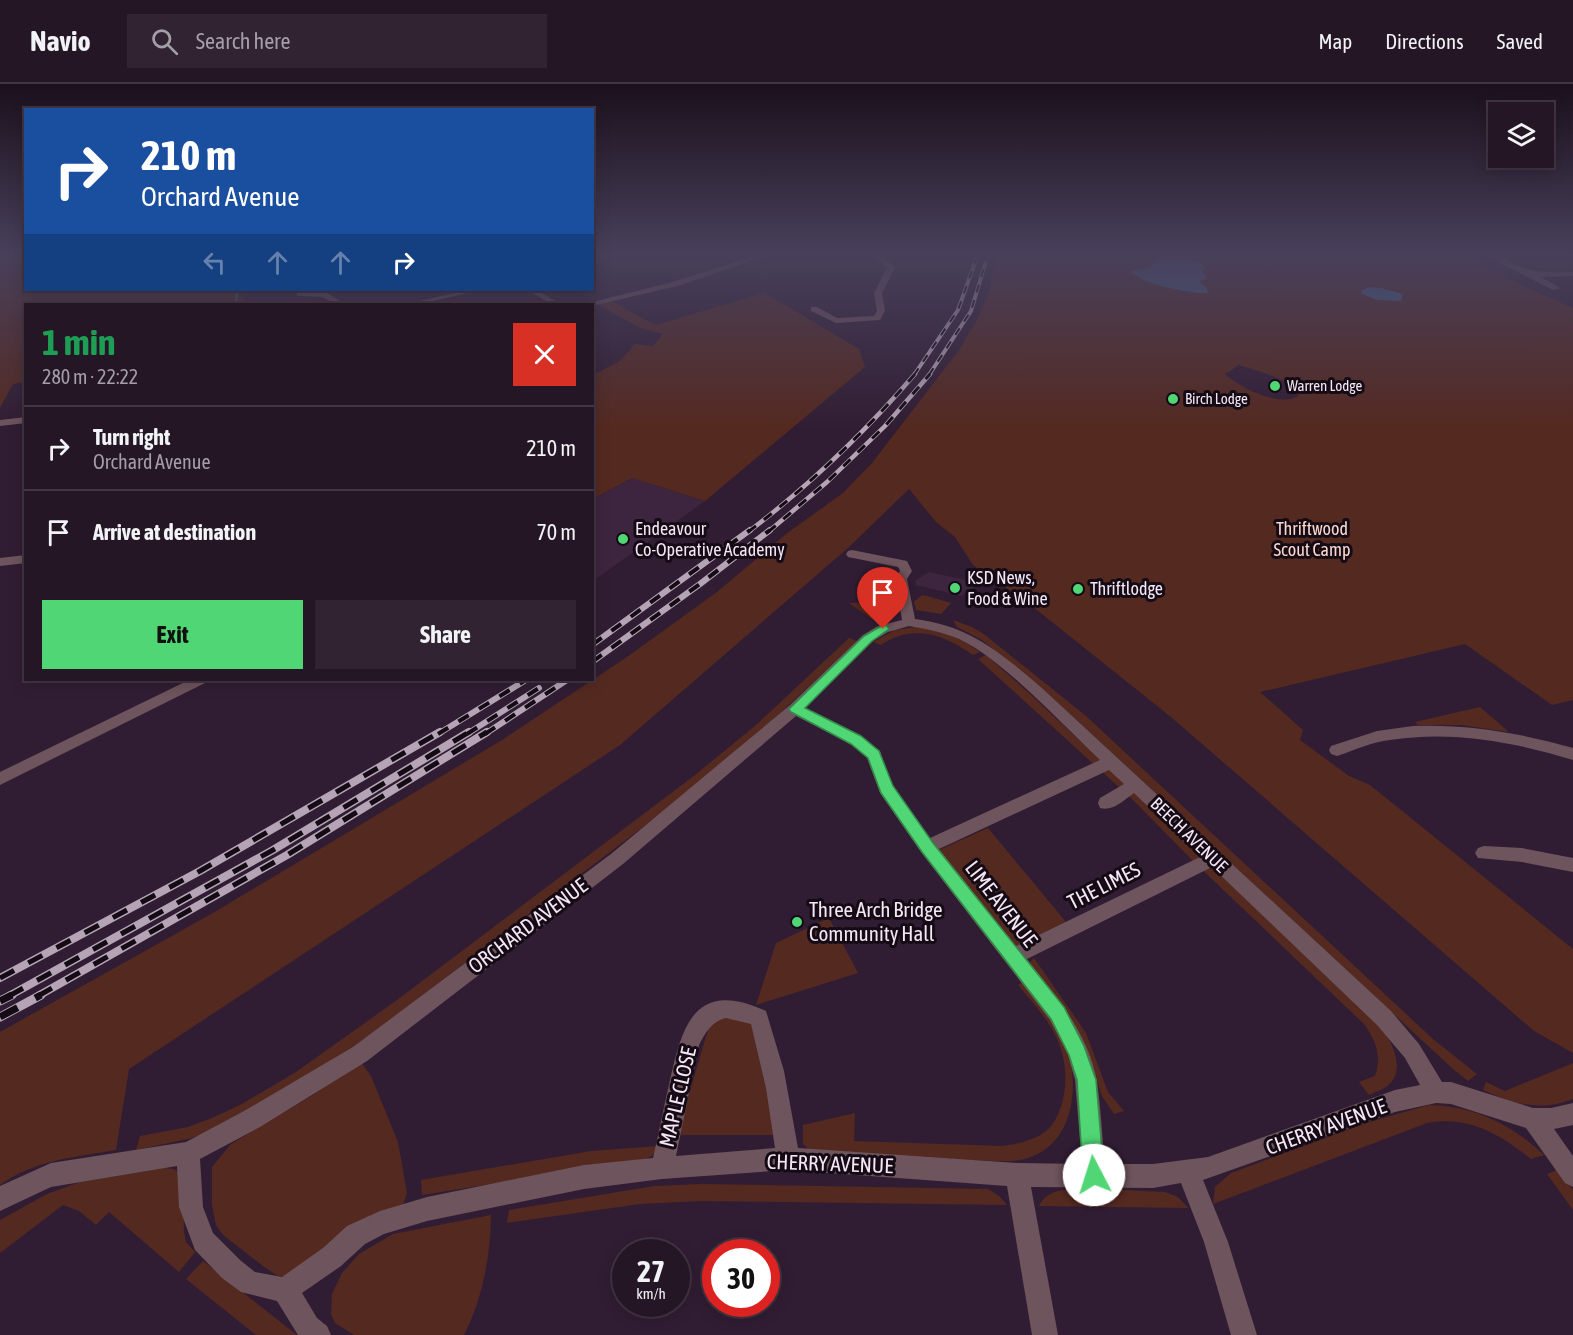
<!DOCTYPE html>
<meta charset="utf-8">
<style>
:root{--surface:#251626;--page:#312332;--text:#f1f3f6;--muted:#a39fa7;--line:#423543;--accent:#50d674}
body{margin:0;font-family:"Asap Condensed",sans-serif;background:var(--page);color:var(--text);height:100vh;display:flex;flex-direction:column;font-size:22px;white-space:nowrap}
*{box-sizing:border-box;margin:0}
p{font-size:20px;color:var(--muted)}
.icon{flex:none;width:33px;height:33px;fill:none;stroke:currentColor;stroke-width:2;stroke-linecap:round;stroke-linejoin:round}
.map{position:relative;flex:1;overflow:hidden}
.side{position:absolute;left:24px;top:219px;width:570px;height:378px;display:flex;flex-direction:column;background:var(--surface);border-radius:0px;box-shadow:0 3px 15px #0003,0 0 0 2px var(--line)}
.side>*{flex:none}
.banner{position:absolute;left:24px;top:24px;width:570px;height:183px;border-radius:0px;box-shadow:0 3px 15px #0003,0 0 0 2px var(--line);background:#1a4fa0;color:#fff;overflow:hidden}
.fabs{position:absolute;left:1488px;top:18px;display:grid;gap:12px}
.fabs a{display:grid;place-items:center;width:66px;height:66px;border-radius:0px;background:var(--surface);box-shadow:0 3px 15px #0003,0 0 0 2px var(--line);font-size:30px}
.speed{position:absolute;left:612px;top:1155px;display:flex;gap:12px;font-size:30px;font-weight:700;text-align:center}
.speed>*{display:grid;place-content:center;width:78px;height:78px;border-radius:50%;background:var(--surface);box-shadow:0 3px 15px #0003,0 0 0 2px var(--line);line-height:1}
.speed small{font-size:15px;font-weight:400}
.speed .limit{border:9px solid #d22;background:#fff;color:#111}
.pin{position:absolute;display:grid;place-items:center;width:51px;height:51px;color:#fff;margin:-62px -26px;border-radius:50% 50% 50% 0;rotate:-45deg;box-shadow:0 0 6px #0007}
.pin .icon{rotate:45deg}
.me{position:absolute;width:66px;margin:-33px;rotate:355deg;stroke-linejoin:round;filter:drop-shadow(0 0 4px #0008)}
.turn{display:flex;align-items:center;gap:21px;height:126px;padding:0 18px;font-size:27px}
.turn .icon{width:78px;height:78px;stroke-width:2.5}
.turn b{display:block;font-size:42px;line-height:51px}
.lanes{display:flex;align-items:center;height:57px;padding:0 18px;background:#0003;justify-content:center;gap:30px;direction:ltr}
.lanes .off{opacity:.35}
.round{display:grid;place-items:center;flex:none;width:63px;height:63px;border-radius:0px;background:var(--page)}
.headline{display:flex;align-items:center;justify-content:space-between;height:102px;padding:0 18px}
h1{font-size:36px;font-weight:700;line-height:45px;color:#1e9e55}
.cta{display:flex;gap:12px;margin-top:auto;padding:12px 18px}
.cta a{flex:1;height:69px;border-radius:0px;background:var(--accent);color:#111;font-size:24px;font-weight:700;line-height:69px;text-align:center}
.cta a+a{background:var(--page);color:var(--text)}
ul{padding:0;list-style:none}
li{display:flex;align-items:center;gap:18px;height:84px;padding:0 18px;border-top:2px solid var(--line)}
li div{flex:1}
li b{display:block;font-size:22px}
li em{font-style:normal}
header{display:flex;align-items:center;gap:36px;box-sizing:border-box;height:84px;padding:0 30px;background:var(--surface);border-bottom:2px solid var(--line)}
header strong{font-size:28px}
nav{display:flex;gap:33px;margin-inline-start:auto;font-size:21px}
.search{width:420px;height:54px;background:var(--page);display:flex;align-items:center;gap:15px;box-sizing:border-box;padding:0 21px;border-radius:0px;color:var(--muted);font-size:22px}
.map>svg:first-child{display:block}
</style>
<header>
<strong>Navio</strong>
<div class="search"><svg class="icon" aria-label="search" viewBox="0 0 24 24"><circle cx="10" cy="10" r="6"/><path d="M15 15l6 6"/></svg>Search here</div>
<nav><a>Map</a><a>Directions</a><a>Saved</a></nav>
</header>
<div class="map">
<svg width="1573" height="1251" viewBox="0 0 1573 1251">
<rect width="100%" height="100%" fill="#311d33"/>
<path fill="#3d243f" d="M 632,394 L 705,417 L 593,497 L 593,415 Z
M 929,488 L 966,496 L 976,501 L 962,512 L 916,501 L 916,496 Z"/>
<path fill="#542920" fill-rule="evenodd" d="M 0,170 L 25,170 L 26,206 L 251,206 L 239,208 L 248,220 L 26,220 L 25,298 L 13,300 L 0,324 Z
M 996,170 L 1462,170 L 1526,203 L 1573,224 L 1573,616 L 1552,621 L 1465,560 L 1260,608 L 1303,646 L 1300,656 L 1349,692 L 1370,701 L 1573,865 L 1573,969 L 1534,947 L 1171,633 L 1032,522 L 973,481 L 955,453 L 936,438 L 909,405 L 849,463 L 620,661 L 129,985 L 116,1066 C 75,1073 35,1076 0,1101 L 0,948 L 213,829 L 502,656 L 627,573 L 717,508 L 786,450 L 843,409 L 872,379 L 959,266 L 977,236 L 989,208 ZM 1239,281 C 1259,288 1287,293 1299,311 C 1283,325 1240,304 1225,290 Z
M 765,209 L 859,265 L 865,283 L 705,417 L 632,394 L 593,415 L 593,291 L 620,277 L 635,260 L 653,262 L 663,250 L 638,243 L 596,219 L 610,216 L 655,241 Z
M 922,511 L 927,512 L 951,519 L 941,530 L 916,526 L 914,518 Z
M 892,516 L 900,519 L 903,526 L 872,535 L 849,519 L 862,519 L 866,523 Z
M 953,536 L 972,543 L 985,551 L 1086,632 L 1433,955 L 1477,990 L 1468,997 L 1453,985 L 1043,605 L 982,556 L 957,543 Z
M 916,543 C 940,545 961,554 980,568 L 973,571 C 943,550 914,539 881,561 L 873,558 L 895,546 Z
M 849,554 L 857,557 L 779,630 L 681,714 L 353,964 L 218,1045 L 192,1054 L 136,1066 L 140,1052 L 188,1043 L 212,1034 L 240,1021 L 296,988 L 397,916 L 695,691 L 756,641 Z
M 986,571 L 1028,608 L 1379,939 C 1390,955 1409,987 1386,1003 C 1382,1006 1374,1008 1369,1011 L 1359,998 L 1375,992 C 1382,972 1376,957 1364,940 L 1193,777 L 1132,715 L 978,575 Z
M 1480,623 L 1509,648 L 1461,641 L 1418,641 L 1415,638 Z
M 988,744 L 1066,838 L 1016,862 L 937,767 Z
M 829,834 L 858,889 L 756,921 L 776,859 Z
M 1034,874 L 1086,949 L 1108,1008 L 1124,1027 L 1114,1030 L 1102,1012 L 1087,970 L 1031,884 L 1030,878 Z
M 1026,896 C 1037,913 1053,931 1062,950 C 1080,988 1079,1054 1033,1072 C 1020,1078 1006,1077 992,1077 L 811,1068 L 803,1060 L 803,1041 L 855,1029 L 854,1057 L 1002,1062 C 1019,1060 1041,1055 1052,1041 C 1070,1015 1069,975 1054,949 C 1045,931 1030,916 1018,901 Z
M 721,933 L 754,936 L 782,1051 L 681,1051 L 682,1034 L 708,946 L 714,937 Z
M 361,978 L 371,992 L 398,1058 L 407,1109 L 402,1123 L 290,1193 L 278,1192 L 263,1182 L 223,1151 L 216,1141 L 212,1121 L 212,1083 L 231,1060 L 313,1011 Z
M 1573,979 L 1573,1015 C 1540,1028 1514,1020 1483,1006 L 1486,998 L 1505,1007 Z
M 1429,1021 C 1474,1022 1511,1040 1544,1071 L 1531,1075 C 1500,1050 1468,1031 1427,1039 L 1213,1120 L 1215,1103 L 1231,1089 L 1366,1039 Z
M 659,1062 L 652,1072 L 643,1076 L 422,1111 L 421,1096 L 591,1067 Z
M 165,1084 L 174,1085 L 183,1092 L 184,1148 L 186,1158 L 195,1168 L 179,1188 L 109,1128 L 96,1141 L 79,1127 L 63,1121 L 0,1169 L 0,1136 L 47,1110 L 80,1098 Z
M 1557,1086 L 1573,1106 L 1573,1126 L 1547,1090 Z
M 702,1100 L 988,1105 L 999,1112 L 1007,1121 L 701,1117 L 640,1120 L 507,1139 L 509,1126 L 654,1102 Z
M 1101,1105 L 1165,1108 L 1178,1113 L 1188,1124 L 1039,1122 C 1049,1100 1080,1106 1101,1105 Z
M 491,1131 C 490,1174 483,1213 464,1251 L 354,1251 L 335,1239 L 331,1230 L 332,1210 L 342,1189 L 359,1170 L 393,1150 Z
M 203,1177 L 297,1251 L 256,1251 L 186,1195 Z"/>
<path fill="#41658f" d="M 1157,175 L 1197,177 L 1206,183 L 1202,186 L 1207,194 L 1199,198 L 1206,203 L 1208,209 C 1192,210 1138,200 1131,187 L 1150,183 Z
M 1368,203 L 1381,204 L 1403,210 L 1401,217 L 1377,216 L 1362,210 L 1361,207 Z"/>
<g fill="none" stroke-linecap="round" stroke-linejoin="round">
<path stroke="#41658f" stroke-width="2" d="M 236,220 L 237,206"/>
<path fill="#6e545c" fill-rule="evenodd" d="M 760,170 L 771,170 L 681,201 L 592,222 L 585,220 L 676,197 Z
M 868,170 C 880,170 887,174 895,184 L 882,209 L 885,227 L 880,236 L 836,239 L 811,227 L 811,223 L 817,223 L 837,234 L 874,232 L 877,227 L 874,209 L 887,184 L 881,178 Z
M 1493,170 L 1500,170 C 1524,191 1544,188 1573,188 L 1573,192 L 1541,193 L 1560,204 L 1553,206 L 1502,180 Z
M 468,206 L 480,206 L 420,220 L 407,220 Z
M 528,206 L 537,206 L 560,220 L 551,220 Z
M 300,208 L 327,209 L 345,220 L 336,220 L 322,213 L 297,212 L 297,208 Z
M 26,333 L 26,339 L 0,342 L 0,336 Z
M 852,466 L 907,477 L 912,487 L 907,495 L 915,535 C 971,542 1002,570 1043,605 L 1391,927 L 1419,960 L 1442,998 L 1451,998 L 1533,1024 L 1551,1024 L 1573,1019 L 1573,1041 L 1554,1045 L 1573,1072 L 1573,1103 L 1565,1099 L 1526,1044 L 1451,1020 L 1436,1019 L 1395,1028 L 1203,1096 L 1228,1158 L 1257,1251 L 1231,1251 L 1204,1158 L 1181,1099 L 1153,1104 L 1031,1103 L 1058,1251 L 1032,1251 L 1007,1102 L 788,1086 L 662,1095 L 584,1105 L 427,1137 L 384,1150 L 365,1160 L 341,1182 L 302,1209 L 317,1234 L 327,1242 L 331,1251 L 298,1251 L 277,1217 L 241,1208 L 222,1194 L 195,1166 L 179,1123 L 177,1082 L 51,1103 L 0,1127 L 0,1102 L 51,1079 L 186,1058 L 244,1027 L 353,963 L 611,770 L 790,621 L 863,551 L 878,542 L 902,536 L 895,495 L 900,487 L 898,483 L 848,473 L 846,470 L 848,467 ZM 909,542 C 926,545 942,548 959,555 C 1005,577 1061,640 1100,676 L 930,754 L 893,703 L 880,667 L 861,652 L 805,624 L 873,557 L 888,548 ZM 796,632 L 851,660 L 867,674 L 880,709 L 921,768 L 1050,936 L 1068,971 L 1075,996 L 1082,1080 L 1017,1079 L 798,1064 L 784,987 L 766,927 C 697,896 683,937 670,996 C 664,1022 659,1048 653,1074 L 584,1081 L 427,1113 L 380,1127 L 347,1142 L 323,1164 L 282,1193 L 255,1188 L 240,1176 L 213,1149 L 203,1123 L 200,1075 L 260,1043 L 367,977 L 623,780 ZM 1109,686 L 1124,700 L 1100,714 L 1098,719 L 1100,724 C 1112,728 1124,716 1134,709 L 1200,773 L 1016,862 L 939,765 ZM 1212,783 L 1377,941 L 1405,974 L 1420,1001 L 1395,1006 L 1208,1073 L 1153,1080 L 1105,1080 C 1102,1053 1101,1025 1097,998 C 1089,950 1056,912 1027,875 ZM 726,934 L 751,940 L 766,1004 L 775,1064 L 676,1072 L 699,961 C 705,949 712,937 726,934 Z
M 26,471 L 26,479 L 0,482 L 0,474 Z
M 189,596 L 207,596 L 205,599 L 0,701 L 0,688 Z
M 1413,642 C 1468,640 1520,649 1573,664 L 1573,676 C 1514,658 1452,646 1390,656 C 1372,658 1355,666 1337,672 L 1331,670 L 1329,666 L 1331,662 L 1377,647 Z
M 1484,762 L 1522,764 L 1573,774 L 1573,788 L 1522,778 L 1478,774 L 1475,769 L 1478,764 Z"/>
<defs>
<path id="rail-far4" d="M 914,291 L 958,226 L 978,170
M 929,291 L 971,227 L 988,170"/>
<path id="rail-far3" d="M 748,448 C 810,401 865,348 915,290
M 768,448 L 827,398 L 885,342 L 930,290"/>
<path id="rail-far2" d="M 592,561 L 750,446
M 592,578 L 700,500 L 770,446
M 438,650 L 526,596
M 467,650 L 539,604
M 485,650 L 567,596"/>
<path id="rail-far1" d="M 0,894 L 200,787 L 440,648
M 9,912 L 273,766 L 469,648
M 38,912 L 287,771 L 487,648"/>
<path id="rail" d="M 0,917 L 12,911
M 0,933 L 41,911"/>
</defs>
<use href="#rail-far4" stroke="#b4a4b5" stroke-width="4"/>
<use href="#rail-far3" stroke="#b4a4b5" stroke-width="4.5"/>
<use href="#rail-far2" stroke="#b4a4b5" stroke-width="6"/>
<use href="#rail-far1" stroke="#b4a4b5" stroke-width="8"/>
<use href="#rail" stroke="#b4a4b5" stroke-width="9"/>
<use href="#rail-far4" stroke="#140b14" stroke-width="2" stroke-dasharray="8" stroke-linecap="butt"/>
<use href="#rail-far3" stroke="#140b14" stroke-width="3" stroke-dasharray="10" stroke-linecap="butt"/>
<use href="#rail-far2" stroke="#140b14" stroke-width="4" stroke-dasharray="12" stroke-linecap="butt"/>
<use href="#rail-far1" stroke="#140b14" stroke-width="5" stroke-dasharray="16" stroke-linecap="butt"/>
<use href="#rail" stroke="#140b14" stroke-width="7" stroke-dasharray="20" stroke-linecap="butt"/>
</g>
<linearGradient id="sky" x2="0" y2="1"><stop stop-color="#1b101c"/><stop offset="0.49" stop-color="#48405b"/><stop offset="1" stop-color="#48405b" stop-opacity="0"/></linearGradient>
<rect width="1573" height="345" fill="url(#sky)"/>
<path fill="#50d674" stroke="#348b4b" stroke-width="1.5" d="M 883,541 L 887,542 L 889,545 L 872,557 L 805,624 L 861,652 L 879,667 L 893,702 L 933,759 L 1064,923 L 1084,962 L 1096,996 L 1104,1091 L 1101,1098 L 1094,1101 L 1087,1098 L 1083,1091 L 1077,996 L 1069,971 L 1051,935 L 922,768 L 881,709 L 868,674 L 851,660 L 791,628 L 789,625 L 864,552 Z"/>
<g fill="#50d674" stroke="#140b14" stroke-width="2">
<circle cx="1275" cy="302" r="6"/>
<circle cx="1173" cy="315" r="6"/>
<circle cx="623" cy="455" r="6"/>
<circle cx="955" cy="504" r="6"/>
<circle cx="1078" cy="505" r="6"/>
<circle cx="797" cy="838" r="6"/>
</g>
<g text-anchor="middle" stroke-width="6" stroke-linejoin="round" paint-order="stroke">
<g font-size="15" fill="#f4e6f5" stroke="#140b14" text-anchor="start">
<text x="1287" y="307">Warren Lodge</text>
<text x="1185" y="320">Birch Lodge</text>
</g>
<g font-size="18" fill="#f4e6f5" stroke="#140b14" text-anchor="start">
<text x="635" y="451">Endeavour<tspan x="635" dy="21">Co-Operative Academy</tspan></text>
<text x="967" y="500">KSD News,<tspan x="967" dy="21">Food &amp; Wine</tspan></text>
<text x="1090" y="511">Thriftlodge</text>
</g>
<g font-size="18" fill="#fcd7ce" stroke="#140b14">
<text x="1312" y="451">Thriftwood<tspan x="1312" dy="21">Scout Camp</tspan></text>
</g>
<g font-size="18" fill="#f4e6f5" stroke="#140b14">
<text transform="translate(1189 751) rotate(44)" y="6">BEECH AVENUE</text>
</g>
<g font-size="21" fill="#f4e6f5" stroke="#140b14">
<text transform="translate(1104 802) rotate(-27)" y="7">THE LIMES</text>
<text transform="translate(1001 820) rotate(52)" y="7">LIME AVENUE</text>
<text transform="translate(528 842) rotate(-37)" y="7">ORCHARD AVENUE</text>
<text transform="translate(678 1013) rotate(-77)" y="7">MAPLE CLOSE</text>
<text transform="translate(1326 1043) rotate(-20)" y="7">CHERRY AVENUE</text>
<text transform="translate(830 1080) rotate(2)" y="7">CHERRY AVENUE</text>
</g>
<g font-size="21" fill="#f4e6f5" stroke="#140b14" text-anchor="start">
<text x="809" y="833">Three Arch Bridge<tspan x="809" dy="24">Community Hall</tspan></text>
</g>
</g>
</svg>
<div class="fabs">
<a><svg class="icon" aria-label="layers" viewBox="0 0 24 24"><path d="M12 4l9 5-9 5-9-5zM3 14l9 5 9-5"/></svg></a>
</div>
<div class="speed"><div>27<small>km/h</small></div><div class="limit">30</div></div>
<div class="pin" style="left:883px;top:545px;background:#d93025"><svg class="icon" aria-label="arrive" viewBox="0 0 24 24"><path d="M6 21V4h12l-3 4 3 4H6"/></svg></div>
<svg class="me" style="left:1094px;top:1091px" viewBox="-20 -20 40 40"><circle r="19" fill="#fff"/><path d="M0-13L10 11 0 6-10 11z" fill="#50d674"/></svg>
<div class="banner">
<div class="turn"><svg class="icon" aria-label="right" viewBox="0 0 24 24"><path d="M7 20v-9h11M14 6l5 5-5 5"/></svg><div><b>210 m</b>Orchard Avenue</div></div>
<div class="lanes"><svg class="icon off" aria-label="left" viewBox="0 0 24 24"><path d="M17 20v-9H6M10 6l-5 5 5 5"/></svg><svg class="icon off" aria-label="ahead" viewBox="0 0 24 24"><path d="M12 20V5M6 11l6-6 6 6"/></svg><svg class="icon off" aria-label="ahead" viewBox="0 0 24 24"><path d="M12 20V5M6 11l6-6 6 6"/></svg><svg class="icon" aria-label="right" viewBox="0 0 24 24"><path d="M7 20v-9h11M14 6l5 5-5 5"/></svg></div>
</div>
<section class="side">
<div class="headline"><div><h1>1 min</h1><p>280 m · 22:22</p></div><a class="round" style="background:#d93025;color:#fff"><svg class="icon" aria-label="close" viewBox="0 0 24 24"><path d="M6 6l12 12M18 6L6 18"/></svg></a></div>
<ul>
<li><svg class="icon" aria-label="right" viewBox="0 0 24 24"><path d="M7 20v-9h11M14 6l5 5-5 5"/></svg><div><b>Turn right</b><p>Orchard Avenue</p></div><em>210 m</em></li>
<li><svg class="icon" aria-label="arrive" viewBox="0 0 24 24"><path d="M6 21V4h12l-3 4 3 4H6"/></svg><div><b>Arrive at destination</b></div><em>70 m</em></li>
</ul>
<div class="cta"><a>Exit</a><a>Share</a></div>
</section>
</div>
